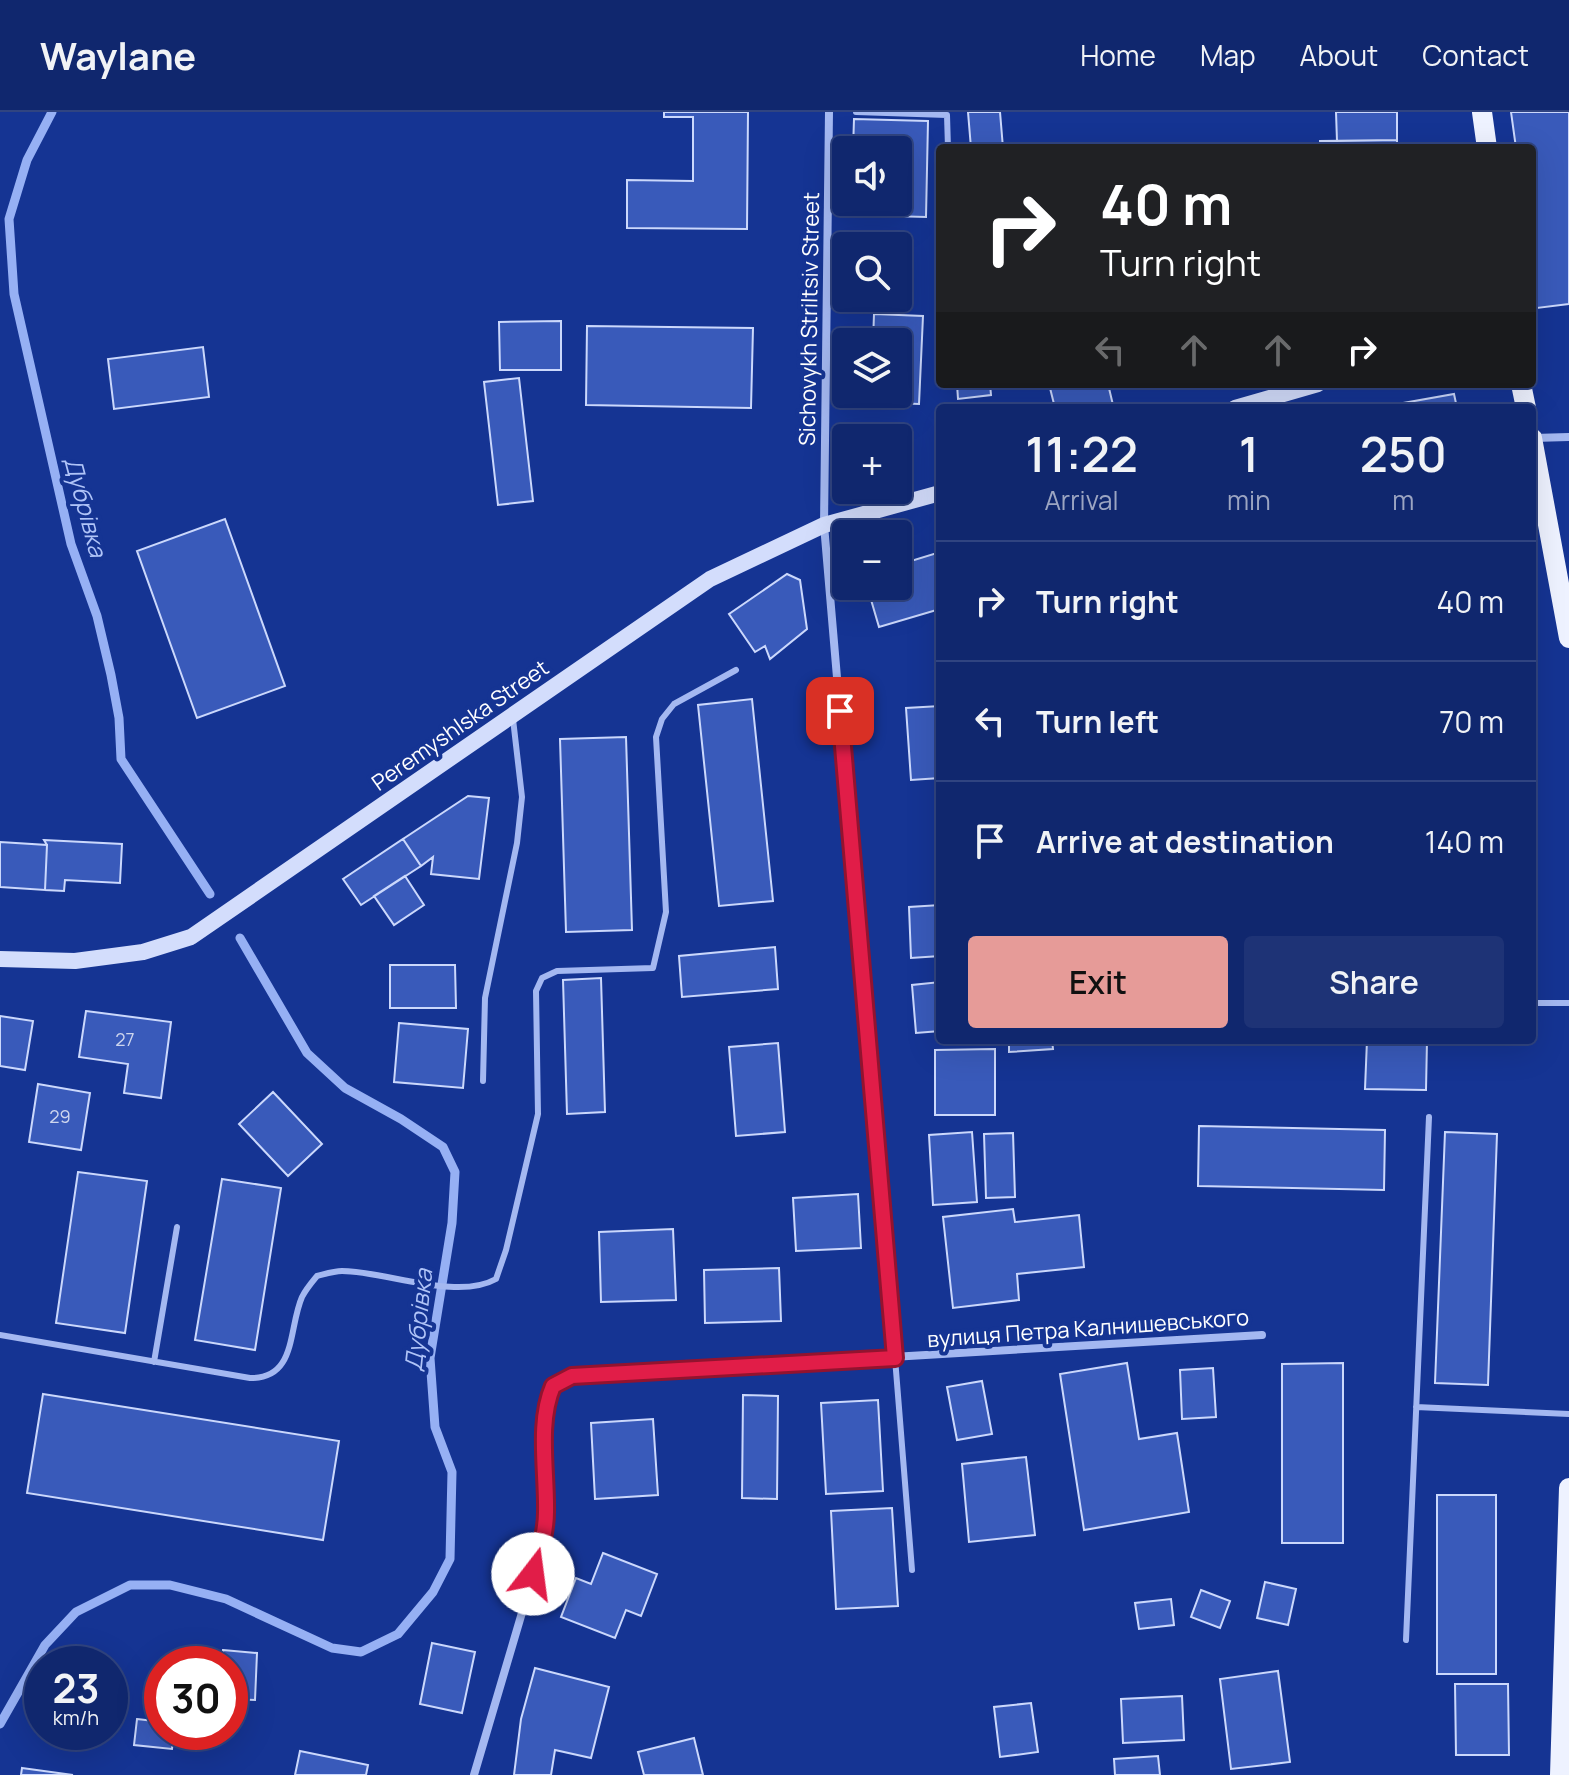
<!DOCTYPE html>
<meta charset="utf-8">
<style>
:root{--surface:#10276e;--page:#1e3376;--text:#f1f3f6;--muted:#9ca5c2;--line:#304481;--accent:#e69b98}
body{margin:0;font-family:Manrope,sans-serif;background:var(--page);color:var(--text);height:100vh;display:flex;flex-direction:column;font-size:30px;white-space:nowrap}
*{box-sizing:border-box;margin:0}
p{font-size:26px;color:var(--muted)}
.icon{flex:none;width:44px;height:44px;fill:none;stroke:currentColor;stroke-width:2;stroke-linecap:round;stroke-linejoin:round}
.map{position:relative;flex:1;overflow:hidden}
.drawer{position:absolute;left:936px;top:292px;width:600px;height:640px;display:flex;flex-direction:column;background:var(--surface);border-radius:8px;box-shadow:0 8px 32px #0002,0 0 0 2px var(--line)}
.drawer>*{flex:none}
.top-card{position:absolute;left:936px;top:32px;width:600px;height:244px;border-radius:8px;box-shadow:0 8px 32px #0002,0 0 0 2px var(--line);background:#202124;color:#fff;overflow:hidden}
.buttons{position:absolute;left:832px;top:24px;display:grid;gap:16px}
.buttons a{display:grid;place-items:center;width:80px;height:80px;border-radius:8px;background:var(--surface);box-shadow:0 8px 32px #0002,0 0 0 2px var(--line);font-size:40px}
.speed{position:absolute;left:24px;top:1534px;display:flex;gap:16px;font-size:40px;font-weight:700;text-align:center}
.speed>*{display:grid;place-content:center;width:104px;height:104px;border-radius:50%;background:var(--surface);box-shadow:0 8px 32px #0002,0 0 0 2px var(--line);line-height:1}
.speed small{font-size:20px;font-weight:400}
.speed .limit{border:12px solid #d22;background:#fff;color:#111}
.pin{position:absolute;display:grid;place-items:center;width:68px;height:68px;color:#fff;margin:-34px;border-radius:16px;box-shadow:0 4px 12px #0006}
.me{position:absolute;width:88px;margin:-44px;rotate:15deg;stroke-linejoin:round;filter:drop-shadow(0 0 6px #0008)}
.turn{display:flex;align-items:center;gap:28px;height:168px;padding:0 32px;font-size:36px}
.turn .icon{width:104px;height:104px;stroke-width:2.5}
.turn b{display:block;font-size:56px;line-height:68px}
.lanes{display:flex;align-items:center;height:76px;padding:0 32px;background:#0003;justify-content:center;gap:40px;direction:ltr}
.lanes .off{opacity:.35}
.eta{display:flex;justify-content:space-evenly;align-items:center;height:136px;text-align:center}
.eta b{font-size:48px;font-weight:600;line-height:56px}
.button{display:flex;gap:16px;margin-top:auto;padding:16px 32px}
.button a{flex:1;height:92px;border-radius:8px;background:var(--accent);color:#111;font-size:32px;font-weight:600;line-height:92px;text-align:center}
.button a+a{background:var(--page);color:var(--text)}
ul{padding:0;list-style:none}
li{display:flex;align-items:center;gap:24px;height:120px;padding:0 32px;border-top:2px solid var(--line)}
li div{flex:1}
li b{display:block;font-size:30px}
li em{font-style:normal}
header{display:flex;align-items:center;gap:48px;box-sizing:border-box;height:112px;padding:0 40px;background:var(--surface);border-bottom:2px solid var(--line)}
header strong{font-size:38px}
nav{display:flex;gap:44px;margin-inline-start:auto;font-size:28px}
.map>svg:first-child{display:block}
</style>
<header>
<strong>Waylane</strong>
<nav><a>Home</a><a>Map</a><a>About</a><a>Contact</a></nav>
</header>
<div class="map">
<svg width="1569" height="1663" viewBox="0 0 1569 1663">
<rect width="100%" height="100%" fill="#153493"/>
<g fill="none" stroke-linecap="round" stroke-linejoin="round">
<path stroke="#96b0f4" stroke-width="9" d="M 52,0 L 27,48 L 9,107 L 14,182 L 71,432 L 97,504 L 111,563 L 119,606 L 121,647 L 210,782
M 0,1612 L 45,1533 L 76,1500 L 130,1473 L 170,1473 L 226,1487 L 332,1536 L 361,1540 L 398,1522 L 433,1480 L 450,1447 L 452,1360 L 435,1315 L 430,1246 L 452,1111 L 455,1060 L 443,1035 L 401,1007 L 345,976 L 307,941 L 240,826"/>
</g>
<path fill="#395aba" stroke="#cbd8fc" stroke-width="2" d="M 664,0 L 748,0 L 747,117 L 627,116 L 627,68 L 693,69 L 693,5 L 664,5 Z
M 968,0 L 1000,0 L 1003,36 L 971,36 Z
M 1336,0 L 1397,0 L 1397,28 L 1337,29 Z
M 1511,0 L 1569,0 L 1569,192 L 1537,196 L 1532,157 L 1532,36 L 1516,36 Z
M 854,7 L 928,9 L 926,105 L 851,103 L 852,90 L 898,90 L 898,38 L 853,38 Z
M 1397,28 L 1397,36 L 1320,36 L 1320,29 Z
M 874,202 L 923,204 L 919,292 L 870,290 L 870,282 L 898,282 L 898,230 L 873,230 Z
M 561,209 L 561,258 L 500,258 L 499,210 Z
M 587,214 L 753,216 L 751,296 L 586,293 Z
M 203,235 L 209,285 L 114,297 L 108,247 Z
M 519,266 L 533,389 L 498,393 L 484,270 Z
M 957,272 L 990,272 L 991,283 L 958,287 Z
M 1049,272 L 1108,272 L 1113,293 L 1101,296 L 1055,296 Z
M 1454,282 L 1457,296 L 1375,296 Z
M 225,407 L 285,574 L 197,606 L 137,439 Z
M 940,440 L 940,497 L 879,515 L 867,474 L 898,474 L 898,453 Z
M 787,462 L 800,468 L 807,517 L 770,547 L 765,534 L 755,540 L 729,502 Z
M 752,587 L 773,789 L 719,794 L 698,593 Z
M 940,594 L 940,666 L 911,668 L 906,596 Z
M 626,625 L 632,818 L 566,820 L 560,627 Z
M 468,684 L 489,686 L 479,767 L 431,762 L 433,745 L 421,754 L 403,727 Z
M 403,727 L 421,754 L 361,793 L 343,767 Z
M 44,728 L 122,732 L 120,771 L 65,768 L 64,779 L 45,778 L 47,733 Z
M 0,730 L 47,733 L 45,778 L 0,775 Z
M 405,764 L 424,793 L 394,813 L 374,784 Z
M 940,793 L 940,844 L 911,846 L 909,795 Z
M 775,835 L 778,877 L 682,885 L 679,844 Z
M 390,853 L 455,853 L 456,896 L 390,896 Z
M 601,866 L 605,1000 L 567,1002 L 563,868 Z
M 940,870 L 940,919 L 916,921 L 912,873 Z
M 86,899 L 171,910 L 161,986 L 124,981 L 128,952 L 79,945 Z
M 0,904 L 33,909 L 25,958 L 0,954 Z
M 399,911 L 468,917 L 463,976 L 394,970 Z
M 1009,928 L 1052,928 L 1053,937 L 1009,940 Z
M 1367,928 L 1427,928 L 1426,978 L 1365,977 Z
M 778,931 L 785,1020 L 736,1024 L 729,935 Z
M 995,937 L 995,1003 L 935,1003 L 935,938 Z
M 38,972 L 90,981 L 81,1038 L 29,1030 Z
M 273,980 L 322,1032 L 288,1064 L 239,1012 Z
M 1199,1014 L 1385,1018 L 1384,1078 L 1198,1074 Z
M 972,1020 L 977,1090 L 933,1093 L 929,1023 Z
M 1445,1020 L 1497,1022 L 1488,1273 L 1435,1271 Z
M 1013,1021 L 1015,1085 L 986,1086 L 984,1022 Z
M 78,1060 L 147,1069 L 125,1221 L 56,1211 Z
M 222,1067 L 281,1076 L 255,1238 L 195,1228 Z
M 858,1082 L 861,1136 L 796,1139 L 793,1086 Z
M 1013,1097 L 1015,1110 L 1079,1103 L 1084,1155 L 1017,1162 L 1019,1188 L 953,1196 L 943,1105 Z
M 673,1117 L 676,1188 L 601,1190 L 599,1120 Z
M 779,1156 L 781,1209 L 705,1211 L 704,1158 Z
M 1127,1251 L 1139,1327 L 1177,1321 L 1189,1400 L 1084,1418 L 1060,1262 Z
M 1343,1251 L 1343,1431 L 1282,1431 L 1282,1252 Z
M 1213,1256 L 1216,1305 L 1182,1307 L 1180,1258 Z
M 982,1269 L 992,1322 L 957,1328 L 947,1275 Z
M 43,1282 L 339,1329 L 323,1428 L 27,1381 Z
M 743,1283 L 778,1284 L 777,1387 L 742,1386 Z
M 878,1288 L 883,1379 L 826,1382 L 821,1291 Z
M 653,1307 L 658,1383 L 595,1387 L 591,1311 Z
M 1026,1345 L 1035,1423 L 969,1430 L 962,1352 Z
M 1437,1383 L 1496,1383 L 1496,1562 L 1437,1562 Z
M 892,1396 L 898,1494 L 836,1497 L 831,1399 Z
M 603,1441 L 657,1462 L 641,1504 L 626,1498 L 615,1526 L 561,1505 L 576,1466 L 591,1472 Z
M 1265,1470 L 1296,1477 L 1288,1513 L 1257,1506 Z
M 1201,1478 L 1230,1489 L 1220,1516 L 1191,1505 Z
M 1171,1487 L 1174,1513 L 1139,1517 L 1135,1491 Z
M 432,1531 L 475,1540 L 462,1601 L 420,1592 Z
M 223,1538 L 257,1541 L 255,1588 L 230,1587 L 230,1552 L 222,1552 Z
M 535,1556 L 609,1575 L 591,1646 L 555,1638 L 551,1663 L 514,1663 L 521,1607 Z
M 1278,1559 L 1290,1650 L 1231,1657 L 1220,1567 Z
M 1455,1572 L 1508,1572 L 1509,1643 L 1456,1643 Z
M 1182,1584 L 1184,1628 L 1123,1631 L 1121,1587 Z
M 1031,1591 L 1038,1640 L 1000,1645 L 994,1595 Z
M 137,1607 L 162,1610 L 162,1620 L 174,1620 L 172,1637 L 134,1633 Z
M 694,1626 L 703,1663 L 644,1663 L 638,1640 Z
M 300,1639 L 368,1653 L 366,1663 L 295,1663 Z
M 1158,1644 L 1160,1663 L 1115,1663 L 1114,1647 Z
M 22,1656 L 73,1663 L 21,1663 Z"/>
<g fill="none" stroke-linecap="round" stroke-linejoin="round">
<path stroke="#a4b8f1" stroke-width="6" d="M 856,0 L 947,3 L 948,36
M 1532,891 L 1569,891
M 483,969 L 485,886 L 517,731 L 522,685 L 513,607
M 0,1223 L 250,1266 C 297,1267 288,1217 302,1185 C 306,1177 312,1170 317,1164 C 325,1162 334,1159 342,1159 C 385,1159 457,1189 496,1167 L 506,1138 L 538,1002 L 536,879 L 542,866 L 557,859 L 653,856 L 666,800 L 656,625 L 662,607 L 674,592 L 736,558
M 895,1246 L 912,1458
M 154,1250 L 177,1115
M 1416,1295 L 1569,1302
M 1406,1528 L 1429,1005"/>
<path stroke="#a4b8f1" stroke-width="8" d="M 829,0 L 824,413 L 895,1246
M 1533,326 L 1569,325
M 474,1663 L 542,1433 L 546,1404 L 545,1291 L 553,1274 L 572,1264 L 1262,1223"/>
<path stroke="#d3ddfc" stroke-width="16" d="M 1235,296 L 1318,272
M 0,847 L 75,849 L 143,840 L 191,825 L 710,467 L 824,413 L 940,381"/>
<path stroke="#eef2ff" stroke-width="20" d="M 1482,0 L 1487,36
M 1521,272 L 1526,296
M 1532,326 L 1569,526
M 1560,1663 L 1569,1376"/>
</g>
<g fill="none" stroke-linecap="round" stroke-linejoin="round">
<defs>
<path id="route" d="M 533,1462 C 539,1442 546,1421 546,1400 C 547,1360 537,1311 553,1274 L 572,1264 L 895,1246 L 840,599"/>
</defs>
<use href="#route" stroke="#92132f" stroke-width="20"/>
<use href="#route" stroke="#e11d48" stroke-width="14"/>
</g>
<g text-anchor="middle" stroke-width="8" stroke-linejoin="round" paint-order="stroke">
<g font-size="18" fill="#ced6ee">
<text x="125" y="934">27</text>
<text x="60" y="1011">29</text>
</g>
<g font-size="22" fill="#fff" stroke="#153493">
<text transform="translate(809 207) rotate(-89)" y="8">Sichovykh Striltsiv Street</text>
<text transform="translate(460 613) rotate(-35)" y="8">Peremyshlska Street</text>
<text transform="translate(1088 1216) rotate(-4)" y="8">вулиця Петра Калнишевського</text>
</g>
<g font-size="24" font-style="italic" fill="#b0c4f8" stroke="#153493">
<text transform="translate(85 395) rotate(75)" y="8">Дубрівка</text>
<text transform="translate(419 1208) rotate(-84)" y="8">Дубрівка</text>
</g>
</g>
</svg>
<div class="buttons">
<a><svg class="icon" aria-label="sound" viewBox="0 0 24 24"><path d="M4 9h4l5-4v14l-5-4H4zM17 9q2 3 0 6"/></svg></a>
<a><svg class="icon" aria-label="search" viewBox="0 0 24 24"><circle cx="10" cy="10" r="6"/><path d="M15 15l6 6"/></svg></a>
<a><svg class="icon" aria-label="layers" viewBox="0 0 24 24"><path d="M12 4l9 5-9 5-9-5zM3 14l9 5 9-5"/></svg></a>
<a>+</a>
<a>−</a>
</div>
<div class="speed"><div>23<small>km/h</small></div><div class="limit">30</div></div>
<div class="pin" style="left:840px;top:599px;background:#d93025"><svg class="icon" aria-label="arrive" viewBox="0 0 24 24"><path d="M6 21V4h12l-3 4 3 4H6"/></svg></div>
<svg class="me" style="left:533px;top:1462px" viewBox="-20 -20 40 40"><circle r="19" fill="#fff"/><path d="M0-13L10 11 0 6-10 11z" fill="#e11d48"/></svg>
<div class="top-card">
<div class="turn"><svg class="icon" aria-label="right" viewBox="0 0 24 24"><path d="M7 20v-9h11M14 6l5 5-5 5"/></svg><div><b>40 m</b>Turn right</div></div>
<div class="lanes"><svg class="icon off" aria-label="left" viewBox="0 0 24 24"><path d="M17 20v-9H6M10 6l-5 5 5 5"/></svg><svg class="icon off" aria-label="ahead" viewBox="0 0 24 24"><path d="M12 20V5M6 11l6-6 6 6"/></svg><svg class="icon off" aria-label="ahead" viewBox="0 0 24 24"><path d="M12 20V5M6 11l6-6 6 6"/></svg><svg class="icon" aria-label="right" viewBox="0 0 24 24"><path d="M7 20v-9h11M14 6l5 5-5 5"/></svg></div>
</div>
<section class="drawer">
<div class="eta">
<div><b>11:22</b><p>Arrival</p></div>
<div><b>1</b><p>min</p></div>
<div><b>250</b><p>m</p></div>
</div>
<ul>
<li><svg class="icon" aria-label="right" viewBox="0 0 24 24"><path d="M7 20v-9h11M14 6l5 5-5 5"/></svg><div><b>Turn right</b></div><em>40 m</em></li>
<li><svg class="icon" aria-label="left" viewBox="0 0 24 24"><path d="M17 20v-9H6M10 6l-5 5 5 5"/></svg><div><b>Turn left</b></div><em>70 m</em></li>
<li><svg class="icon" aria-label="arrive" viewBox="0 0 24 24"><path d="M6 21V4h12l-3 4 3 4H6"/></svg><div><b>Arrive at destination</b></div><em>140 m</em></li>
</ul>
<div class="button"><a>Exit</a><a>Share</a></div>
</section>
</div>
